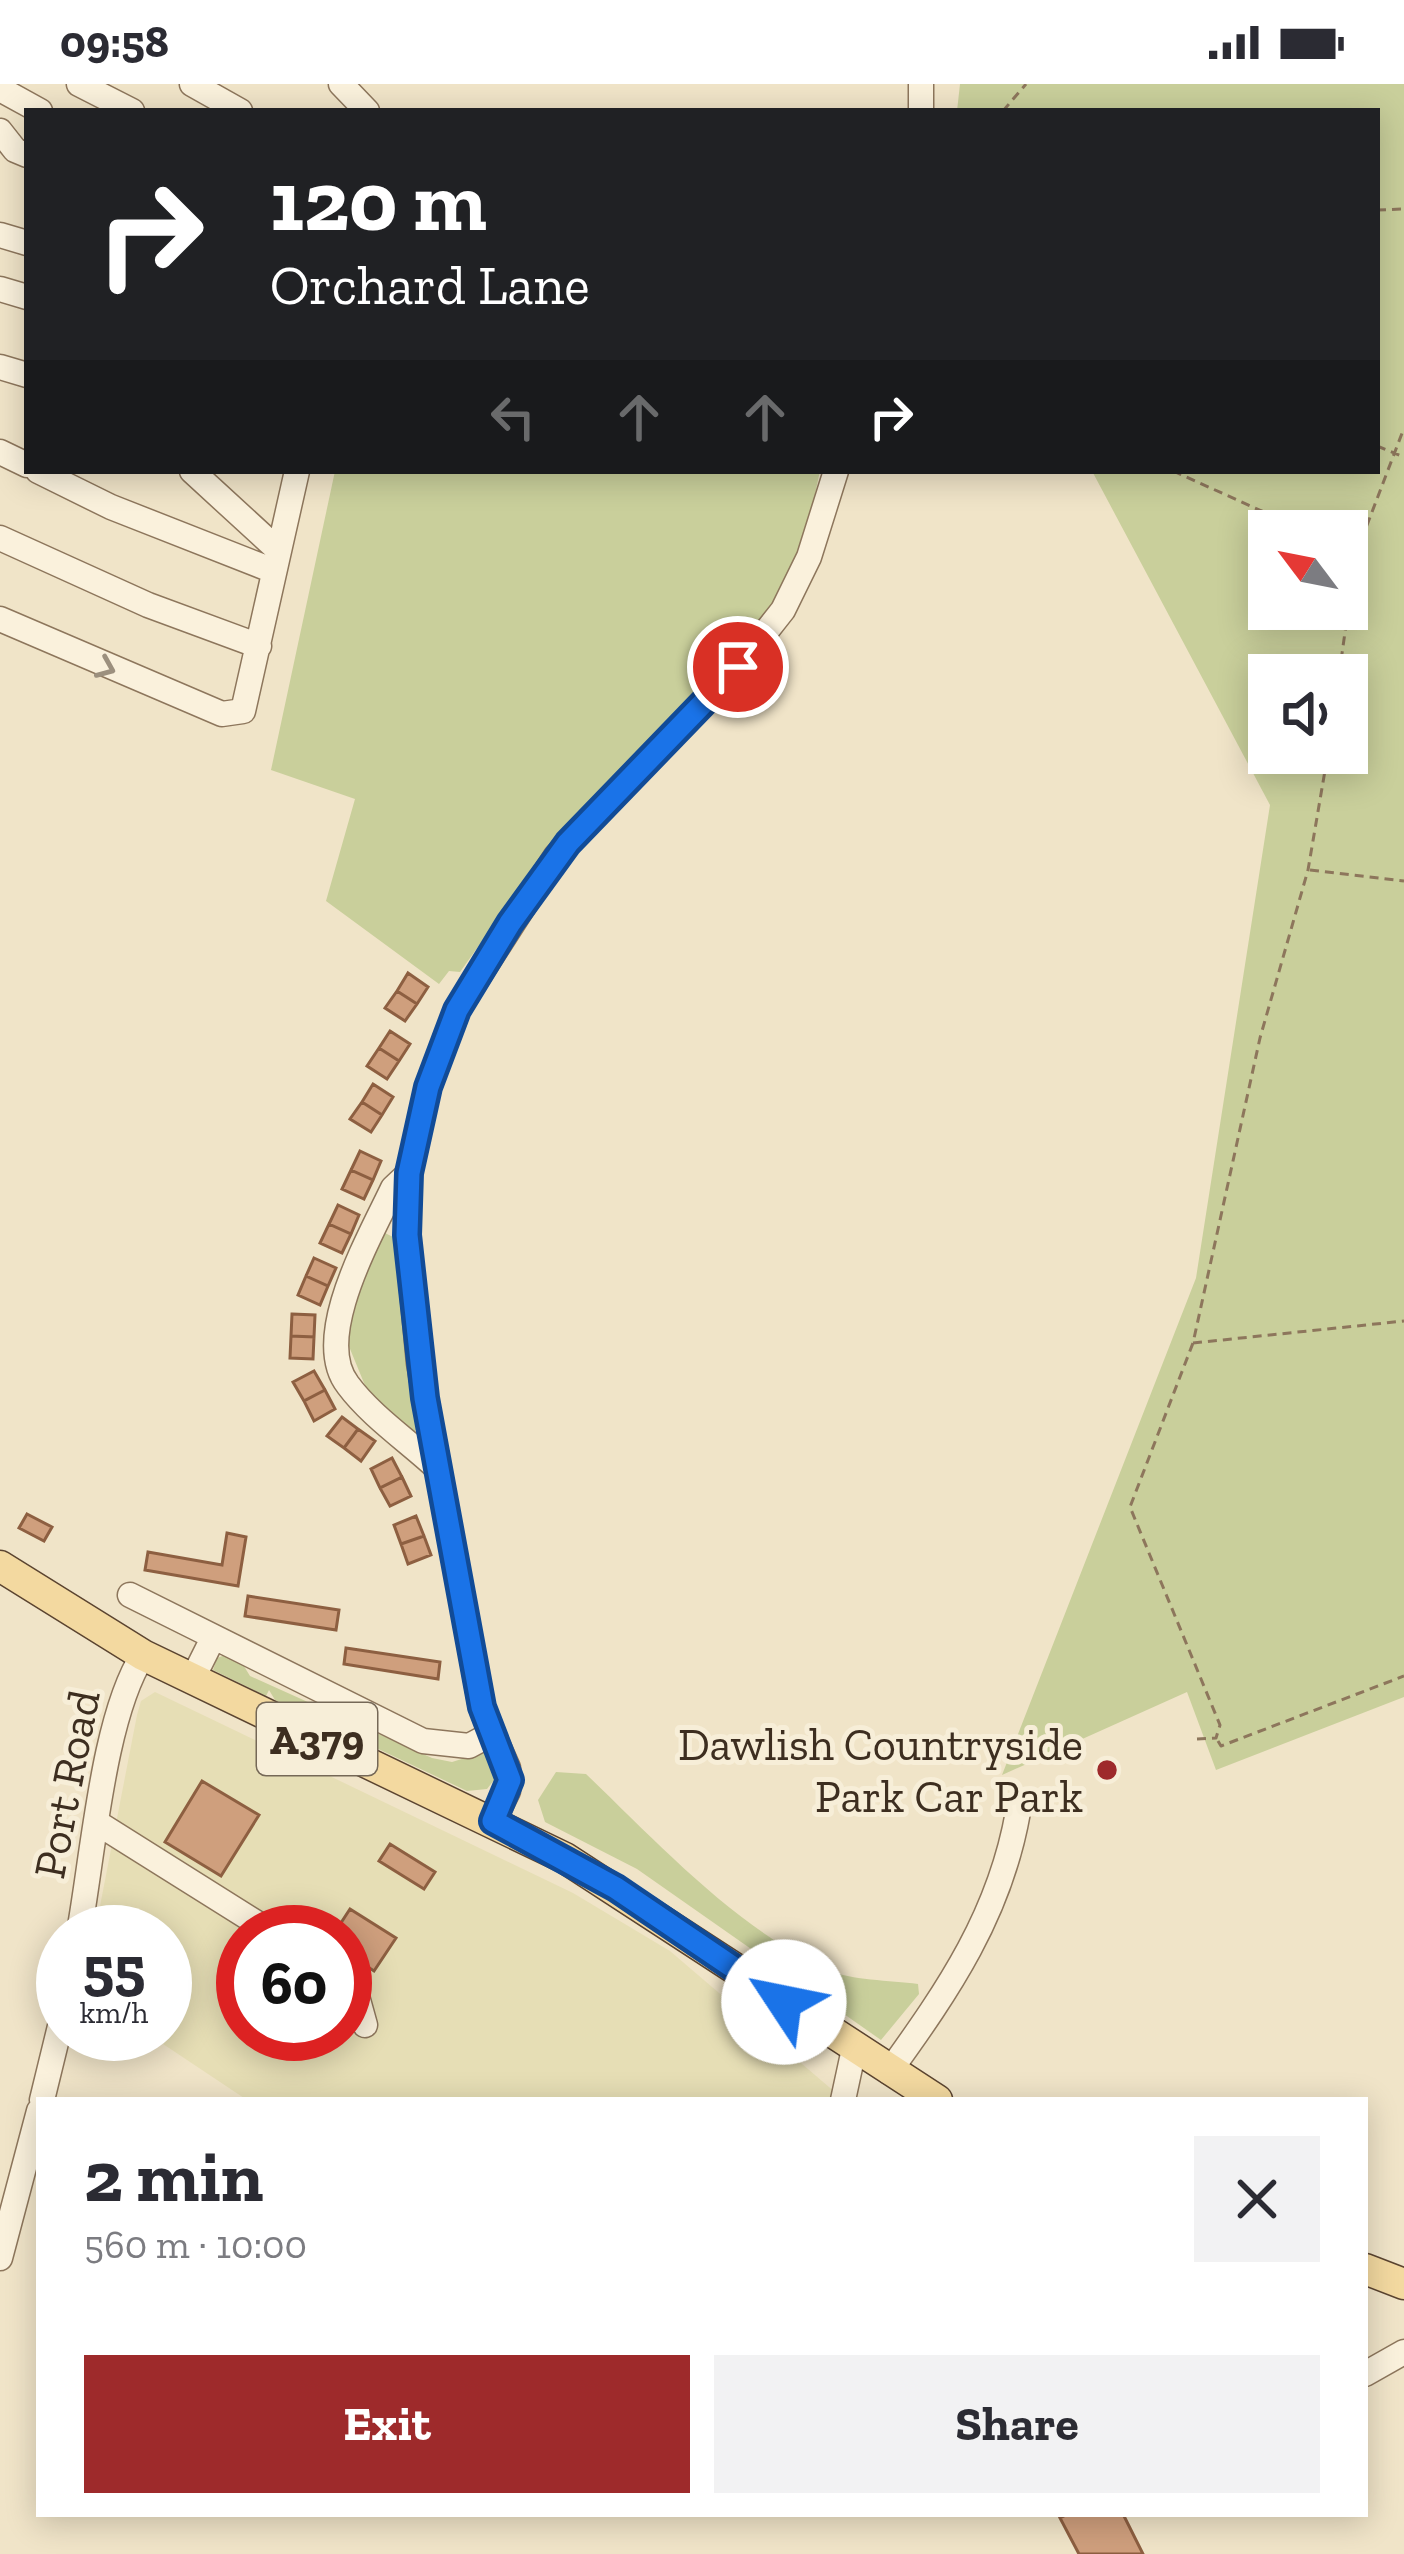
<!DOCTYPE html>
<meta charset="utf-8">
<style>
:root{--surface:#fff;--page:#f2f2f3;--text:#2b2b33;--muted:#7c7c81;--accent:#9e2a2b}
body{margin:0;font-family:"Zilla Slab",serif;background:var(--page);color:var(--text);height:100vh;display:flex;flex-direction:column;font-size:45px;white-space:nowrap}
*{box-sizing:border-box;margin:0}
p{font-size:39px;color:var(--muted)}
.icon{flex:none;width:66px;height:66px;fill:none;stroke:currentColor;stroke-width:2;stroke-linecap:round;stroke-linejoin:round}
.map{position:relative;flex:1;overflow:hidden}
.side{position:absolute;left:36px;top:2013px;width:1332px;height:420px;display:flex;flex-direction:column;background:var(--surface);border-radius:0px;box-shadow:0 6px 30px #0003}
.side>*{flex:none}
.top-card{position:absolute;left:24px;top:24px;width:1356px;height:366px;border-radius:0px;box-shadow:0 6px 30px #0003;background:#202124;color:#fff;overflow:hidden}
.needle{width:78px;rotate:302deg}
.buttons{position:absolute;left:1248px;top:426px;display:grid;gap:24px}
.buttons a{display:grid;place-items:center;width:120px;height:120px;border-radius:0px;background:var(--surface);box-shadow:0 6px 30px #0003;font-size:60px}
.speed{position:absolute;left:36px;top:1821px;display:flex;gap:24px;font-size:60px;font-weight:700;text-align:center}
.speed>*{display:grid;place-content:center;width:156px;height:156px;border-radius:50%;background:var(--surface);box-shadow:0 6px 30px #0003;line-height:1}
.speed small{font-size:30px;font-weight:400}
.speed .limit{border:18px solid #d22;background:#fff;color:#111}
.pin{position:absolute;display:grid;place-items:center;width:102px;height:102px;color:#fff;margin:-51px;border:6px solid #fff;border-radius:50%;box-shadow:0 3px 12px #0007}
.me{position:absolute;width:132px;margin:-66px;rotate:304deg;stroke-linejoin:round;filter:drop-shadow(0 0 9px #0008)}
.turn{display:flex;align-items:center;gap:42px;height:252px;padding:0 48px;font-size:54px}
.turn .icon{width:156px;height:156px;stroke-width:2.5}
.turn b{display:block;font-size:84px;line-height:102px}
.lanes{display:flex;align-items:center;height:114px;padding:0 48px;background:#0003;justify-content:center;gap:60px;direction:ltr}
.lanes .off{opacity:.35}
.round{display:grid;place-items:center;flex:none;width:126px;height:126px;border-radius:0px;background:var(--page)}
.head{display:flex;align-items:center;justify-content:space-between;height:204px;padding:0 48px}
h1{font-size:72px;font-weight:700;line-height:90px}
.action{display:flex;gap:24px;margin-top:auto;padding:24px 48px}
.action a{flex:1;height:138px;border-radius:0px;background:var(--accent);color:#fff;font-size:48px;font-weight:700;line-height:138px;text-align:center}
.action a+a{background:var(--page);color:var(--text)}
.status{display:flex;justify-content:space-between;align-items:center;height:84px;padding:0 60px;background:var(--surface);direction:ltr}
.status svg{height:33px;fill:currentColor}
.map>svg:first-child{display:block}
</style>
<div class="status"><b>09:58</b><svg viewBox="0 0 49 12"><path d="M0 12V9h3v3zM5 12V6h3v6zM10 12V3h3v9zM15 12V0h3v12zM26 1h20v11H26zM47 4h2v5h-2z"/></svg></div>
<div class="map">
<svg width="1404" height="2470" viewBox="0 0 1404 2470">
<rect width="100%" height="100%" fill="#f0e4c8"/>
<path fill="#e6deb5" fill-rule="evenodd" d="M 155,1608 L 573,1809 L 670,1867 L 836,2009 L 832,2016 L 247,2016 L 148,1950 L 165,1950 L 165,1848 L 95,1848 L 137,1631 L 141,1617 ZM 243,1848 L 345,1848 L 345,1950 L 243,1950 Z"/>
<path fill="#c9cf9b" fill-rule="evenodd" d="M 960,0 L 1404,0 L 1404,1613 L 1216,1686 L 1187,1608 L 1002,1691 L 1196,1194 L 1270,721 L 1092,387 L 1377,387 L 1377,27 L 957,27 ZM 1347,447 L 1347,525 L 1269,525 L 1269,447 ZM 1347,591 L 1347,669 L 1269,669 L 1269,591 Z
M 335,387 L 820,387 L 804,461 L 784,503 L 737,572 L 605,710 L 560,748 L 460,888 L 449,887 L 439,900 L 326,817 L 355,715 L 271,686 Z
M 385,1149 L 393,1153 L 421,1343 L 413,1348 L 371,1316 L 341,1243 Z
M 225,1571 L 242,1579 L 250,1592 L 432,1674 L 452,1678 L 484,1668 L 498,1691 L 487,1705 L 467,1707 L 275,1616 L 269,1606 L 266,1612 L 213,1586 L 217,1574 Z
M 556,1688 L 586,1690 C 657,1758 734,1842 825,1885 C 851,1897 890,1896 918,1900 L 919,1910 L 881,1956 L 637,1785 L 545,1738 L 538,1716 Z"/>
<path fill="#cf9f7d" stroke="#8d5f41" stroke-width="3" d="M 408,889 L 428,903 L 417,920 L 397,907 Z
M 397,907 L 417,920 L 405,937 L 385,924 Z
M 390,947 L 410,960 L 399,977 L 379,964 Z
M 379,964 L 399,977 L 387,995 L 367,982 Z
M 373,1000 L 393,1013 L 382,1031 L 362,1018 Z
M 362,1018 L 382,1031 L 371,1048 L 350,1035 Z
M 360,1067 L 381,1077 L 373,1096 L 351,1086 Z
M 351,1086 L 373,1096 L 364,1115 L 342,1105 Z
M 338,1121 L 359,1131 L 351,1150 L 329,1140 Z
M 329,1140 L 351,1150 L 342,1169 L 320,1159 Z
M 314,1174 L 336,1184 L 328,1202 L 306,1192 Z
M 306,1192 L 328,1202 L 320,1221 L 298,1211 Z
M 292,1230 L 315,1231 L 314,1253 L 291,1252 Z
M 291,1252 L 314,1253 L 313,1275 L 290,1274 Z
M 314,1287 L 325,1306 L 304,1317 L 293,1298 Z
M 325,1306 L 335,1325 L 314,1337 L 304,1317 Z
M 342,1333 L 358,1345 L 344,1364 L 327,1352 Z
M 358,1345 L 375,1357 L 361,1377 L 344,1364 Z
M 392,1374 L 402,1393 L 380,1404 L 371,1385 Z
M 402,1393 L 411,1412 L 390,1422 L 380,1404 Z
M 27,1430 L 52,1443 L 44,1457 L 19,1444 Z
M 416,1432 L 424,1452 L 401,1460 L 394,1441 Z
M 227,1449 L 246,1453 L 238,1502 L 145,1486 L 148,1468 L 222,1481 Z
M 424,1452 L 431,1471 L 408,1480 L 401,1460 Z
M 248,1512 L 339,1526 L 336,1546 L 245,1532 Z
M 346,1564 L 440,1578 L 438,1595 L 344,1580 Z
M 202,1697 L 259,1731 L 221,1792 L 165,1758 Z
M 390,1760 L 435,1788 L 424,1805 L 379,1777 Z
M 350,1825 L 396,1854 L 374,1887 L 345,1868 L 345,1848 L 335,1848 Z
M 1068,2430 L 1123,2430 L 1143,2470 L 1079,2470 L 1060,2434 Z"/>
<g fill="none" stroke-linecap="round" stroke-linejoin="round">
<defs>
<path id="minor" d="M 79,0 L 132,27
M 192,0 L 240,27
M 341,0 L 367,27
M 0,5 L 40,27
M 921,27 L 921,0
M 0,47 L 15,66 L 27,71
M 0,151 L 27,159
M 0,205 L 27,213
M 0,283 L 27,291
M 0,368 L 27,381
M 38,387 L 111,423 L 274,487
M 192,387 L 278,466
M 0,454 L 148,521 L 259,562
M 0,535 L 222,630 L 243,627 L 297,387
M 409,1089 L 393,1104 C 370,1153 311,1254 348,1301 C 371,1332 408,1357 436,1383
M 130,1511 L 423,1657 L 469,1662 L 493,1649
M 192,1596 L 213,1554
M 493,1737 L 508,1707 L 508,1684 L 481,1623 L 419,1279 L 407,1151 L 409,1089 L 428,1003 L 457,926 L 556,772 L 738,583 L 783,526 L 809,473 L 836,387
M 99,1740 L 271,1848
M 79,1848 C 93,1772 103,1633 143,1571
M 345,1894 L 355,1905 L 365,1941
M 889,1988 C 949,1905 1000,1830 1018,1728
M 42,2016 L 63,1930
M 843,2016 L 854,1965
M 0,2174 L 39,2027
M 1365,2290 L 1404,2268"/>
<path id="major" d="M 0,1482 L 143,1571 L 565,1774 L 937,2016
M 1365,2185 L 1404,2200"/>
</defs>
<use href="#minor" stroke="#8d765c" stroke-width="27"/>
<use href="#major" stroke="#5b4430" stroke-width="33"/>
<path stroke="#8d765c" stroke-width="3" stroke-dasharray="9 6" stroke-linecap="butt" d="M 1003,27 L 1026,0
M 1377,126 L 1404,125
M 1377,362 L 1404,373
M 1173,387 L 1306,447
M 1356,470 L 1404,344
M 1339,591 L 1356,470 L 1347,465
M 1310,786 L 1404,797
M 1193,1259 L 1404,1237
M 1197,1655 L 1216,1654 L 1220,1641 L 1130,1423 L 1193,1259 L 1260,954 L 1308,786 L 1328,669
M 1218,1657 L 1221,1662 L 1404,1592"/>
<use href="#minor" stroke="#faf1dc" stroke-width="24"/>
<use href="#major" stroke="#f3d9a0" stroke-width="30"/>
</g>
<defs><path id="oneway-chevron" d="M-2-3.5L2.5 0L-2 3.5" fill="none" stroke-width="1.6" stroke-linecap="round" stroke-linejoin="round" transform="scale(3)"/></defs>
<use stroke="#9c907e" href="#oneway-chevron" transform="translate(106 584) rotate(23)"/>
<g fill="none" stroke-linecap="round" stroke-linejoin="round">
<defs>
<path id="route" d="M 738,583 L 568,759 L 510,839 L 457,926 L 428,1003 L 409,1089 L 407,1151 L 425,1314 L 482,1623 L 510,1696 L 493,1737 L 616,1804 L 784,1918"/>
</defs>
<use href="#route" stroke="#114b97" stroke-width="30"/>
<use href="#route" stroke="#1a73e8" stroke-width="21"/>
</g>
<circle fill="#9e2a2b" stroke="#f7eed8" stroke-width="4.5" cx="1107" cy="1686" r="12"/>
<g text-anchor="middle" stroke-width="10" stroke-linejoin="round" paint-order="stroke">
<rect fill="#f7eed8" stroke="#756857" stroke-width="3" x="257" y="1619" width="120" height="72" rx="9"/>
<g font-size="42" font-weight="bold" fill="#3d2e20">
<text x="317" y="1670">A379</text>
</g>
<g font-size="45" fill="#3d2e20" stroke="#f7eed8" text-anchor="end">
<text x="1083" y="1676">Dawlish Countryside<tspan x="1083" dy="52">Park Car Park</tspan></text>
</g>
<g font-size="45" fill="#3d2e20" stroke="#f7eed8">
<text transform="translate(66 1700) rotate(-79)" y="16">Port Road</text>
</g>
</g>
</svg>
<div class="buttons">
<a><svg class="needle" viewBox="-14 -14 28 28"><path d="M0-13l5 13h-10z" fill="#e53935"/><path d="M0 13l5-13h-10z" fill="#7c7c81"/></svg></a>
<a><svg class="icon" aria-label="sound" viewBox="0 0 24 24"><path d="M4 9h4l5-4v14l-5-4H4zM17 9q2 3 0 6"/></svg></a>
</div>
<div class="speed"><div>55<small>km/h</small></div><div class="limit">60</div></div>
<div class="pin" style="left:738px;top:583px;background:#d93025"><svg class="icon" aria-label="arrive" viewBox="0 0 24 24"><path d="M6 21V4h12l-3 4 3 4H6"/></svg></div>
<svg class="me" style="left:784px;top:1918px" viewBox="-20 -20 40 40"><circle r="19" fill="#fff"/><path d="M0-13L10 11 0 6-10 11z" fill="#1a73e8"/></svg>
<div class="top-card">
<div class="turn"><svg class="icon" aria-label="right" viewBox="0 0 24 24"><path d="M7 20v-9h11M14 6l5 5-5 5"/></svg><div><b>120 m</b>Orchard Lane</div></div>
<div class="lanes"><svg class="icon off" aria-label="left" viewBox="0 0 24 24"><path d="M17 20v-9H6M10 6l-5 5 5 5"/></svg><svg class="icon off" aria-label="ahead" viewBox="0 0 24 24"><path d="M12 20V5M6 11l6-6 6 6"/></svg><svg class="icon off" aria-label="ahead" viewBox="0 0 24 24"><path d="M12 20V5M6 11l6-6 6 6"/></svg><svg class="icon" aria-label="right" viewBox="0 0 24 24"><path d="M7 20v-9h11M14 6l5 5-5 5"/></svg></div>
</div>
<section class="side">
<div class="head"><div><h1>2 min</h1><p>560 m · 10:00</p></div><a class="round"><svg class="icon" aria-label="close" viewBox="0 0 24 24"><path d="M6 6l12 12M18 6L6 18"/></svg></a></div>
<div class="action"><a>Exit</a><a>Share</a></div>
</section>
</div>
